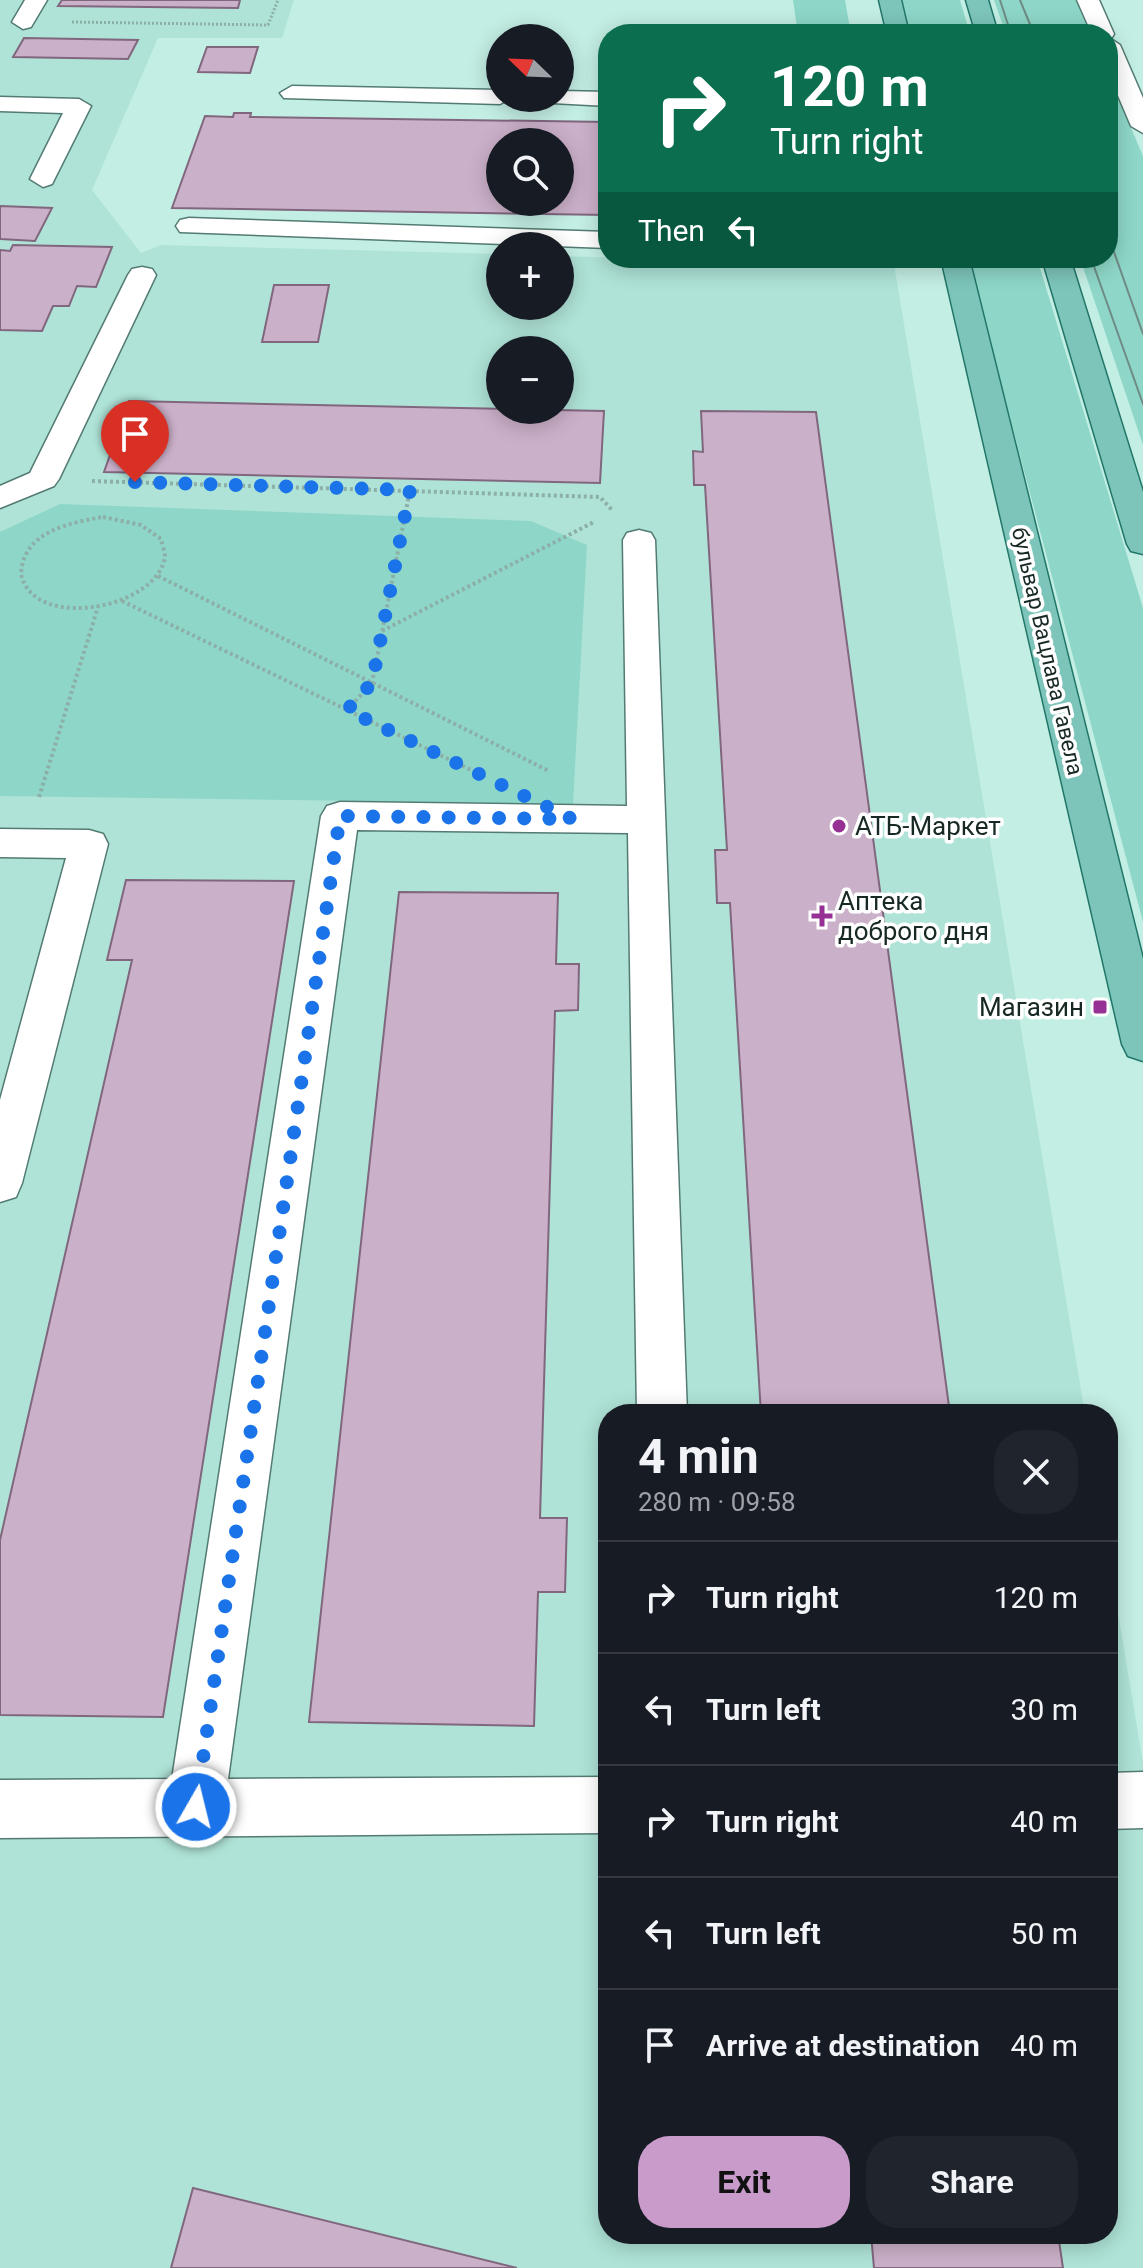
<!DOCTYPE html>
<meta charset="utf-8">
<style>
:root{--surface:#171b24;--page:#20242c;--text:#f1f3f6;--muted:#9ea1a6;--line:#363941;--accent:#c89bca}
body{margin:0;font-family:Roboto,sans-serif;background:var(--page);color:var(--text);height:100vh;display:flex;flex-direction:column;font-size:30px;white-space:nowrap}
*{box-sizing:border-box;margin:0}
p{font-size:26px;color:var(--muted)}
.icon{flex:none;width:44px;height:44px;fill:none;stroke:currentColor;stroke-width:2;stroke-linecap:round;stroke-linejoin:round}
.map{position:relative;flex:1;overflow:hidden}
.details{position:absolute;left:598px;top:1404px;width:520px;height:840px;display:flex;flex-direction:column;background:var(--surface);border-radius:32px;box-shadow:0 4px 20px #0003}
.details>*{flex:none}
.banner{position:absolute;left:598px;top:24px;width:520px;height:244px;border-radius:32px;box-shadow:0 4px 20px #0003;background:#0b6e4f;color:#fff;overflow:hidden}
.needle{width:52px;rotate:293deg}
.controls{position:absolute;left:486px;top:24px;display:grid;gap:16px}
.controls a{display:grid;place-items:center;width:88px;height:88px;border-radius:50%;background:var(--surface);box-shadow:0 4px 20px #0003;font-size:40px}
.pin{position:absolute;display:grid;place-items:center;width:68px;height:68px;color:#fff;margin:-82px -34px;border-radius:50% 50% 50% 0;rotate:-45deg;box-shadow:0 0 8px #0007}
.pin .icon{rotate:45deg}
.me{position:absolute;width:88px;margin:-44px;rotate:8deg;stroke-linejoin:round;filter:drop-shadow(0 0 6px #0008)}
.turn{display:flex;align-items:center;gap:28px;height:168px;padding:0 40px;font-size:36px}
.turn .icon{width:104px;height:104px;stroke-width:2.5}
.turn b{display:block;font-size:56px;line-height:68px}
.then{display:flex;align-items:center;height:76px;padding:0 40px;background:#0003;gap:16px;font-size:30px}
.round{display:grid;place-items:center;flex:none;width:84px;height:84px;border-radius:32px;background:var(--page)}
.headline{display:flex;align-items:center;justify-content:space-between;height:136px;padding:0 40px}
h1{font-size:48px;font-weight:700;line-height:60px}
.primary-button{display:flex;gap:16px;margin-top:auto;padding:16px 40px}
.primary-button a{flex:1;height:92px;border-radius:32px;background:var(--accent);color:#111;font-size:32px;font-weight:700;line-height:92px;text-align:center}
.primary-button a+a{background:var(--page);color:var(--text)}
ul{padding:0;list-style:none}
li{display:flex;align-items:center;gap:24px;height:112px;padding:0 40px;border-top:2px solid var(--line)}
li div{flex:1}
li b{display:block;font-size:30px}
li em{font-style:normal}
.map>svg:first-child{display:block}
</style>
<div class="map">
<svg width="1143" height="2268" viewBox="0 0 1143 2268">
<rect width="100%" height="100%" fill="#c3eee4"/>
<path fill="#afe3d7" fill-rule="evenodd" d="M 0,0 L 294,0 L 282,38 L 158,38 L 92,190 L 141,253 L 161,245 L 500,254 L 500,306 L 560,306 L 560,256 L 832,264 L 832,258 L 893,258 L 1085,1414 L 608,1414 L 608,2234 L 1108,2234 L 1108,1552 L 1143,1763 L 1143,2268 L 0,2268 ZM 500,350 L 560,350 L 560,410 L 500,410 Z"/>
<path fill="#8ed7c8" d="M 793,0 L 845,0 L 851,34 L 798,34 Z
M 900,0 L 960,0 L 970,34 L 909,34 Z
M 994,0 L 1077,0 L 1091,34 L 1006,34 Z
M 1108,74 L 1143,156 L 1143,445 L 1080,258 L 1108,258 Z
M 968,258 L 1037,258 L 1143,608 L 1143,922 Z
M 60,504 L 531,521 L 587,545 L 573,804 L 0,796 L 0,532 Z"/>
<path fill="#cbb0c9" stroke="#80677e" stroke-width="2" fill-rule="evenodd" d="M 62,0 L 240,0 L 238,8 L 58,6 Z
M 24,38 L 138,40 L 128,59 L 13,57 Z
M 207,47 L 258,47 L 250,73 L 198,72 Z
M 234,113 L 251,113 L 250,117 L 608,122 L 608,215 L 172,208 L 205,116 L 233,117 ZM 500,142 L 560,142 L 560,202 L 500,202 Z
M 0,206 L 52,208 L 35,241 L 0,239 Z
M 13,245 L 112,247 L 96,287 L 77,286 L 69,306 L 53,306 L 42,331 L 0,330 L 0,250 L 10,251 Z
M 274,285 L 329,285 L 318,342 L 262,342 Z
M 129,401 L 604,411 L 600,483 L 104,472 Z
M 701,411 L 816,412 L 950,1414 L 761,1414 L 730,903 L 717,903 L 715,850 L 727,850 L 705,485 L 694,485 L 693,451 L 703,452 Z
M 126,880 L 294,881 L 163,1717 L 0,1715 L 0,1540 L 132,960 L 107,960 Z
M 399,892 L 558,893 L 556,964 L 579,964 L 578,1010 L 555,1011 L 540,1518 L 567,1518 L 565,1592 L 538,1592 L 534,1726 L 309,1722 Z
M 193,2188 L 517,2268 L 171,2268 Z
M 871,2234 L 1058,2234 L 1063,2268 L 874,2268 Z"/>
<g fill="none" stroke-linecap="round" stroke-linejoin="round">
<defs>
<path id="minor" d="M 25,0 L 47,0 L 31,27 L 23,29 L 12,22 Z
M 1077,0 L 1099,0 L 1114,34 L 1111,39 L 1120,45 L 1143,98 L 1143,133 L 1131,126 L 1108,72 L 1108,34 L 1092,34 Z
M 292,86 L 500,90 L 500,98 L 511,98 L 500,104 L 284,98 L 280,93 Z
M 560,91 L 608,92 L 608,106 L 552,103 L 548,98 L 560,98 Z
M 0,97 L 79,99 L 91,106 L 52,184 L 43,187 L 30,179 L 63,113 L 0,111 Z
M 189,218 L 608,232 L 608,248 L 180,232 L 176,226 L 180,220 Z
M 142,267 L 152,269 L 156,275 L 59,479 L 54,486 L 0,508 L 0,486 L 30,473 L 128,275 L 132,269 Z
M 639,530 L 651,533 L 655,540 L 687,1414 L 637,1414 L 628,833 L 357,830 L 228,1779 L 608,1777 L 608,1833 L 0,1838 L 0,1780 L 172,1779 L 321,816 L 327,806 L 340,802 L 627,806 L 623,540 L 627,533 Z
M 0,829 L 89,830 L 103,834 L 108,844 L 22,1183 L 16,1197 L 0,1202 L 0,1100 L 66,858 L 0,857 Z
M 1143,1772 L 1143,1828 L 1108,1829 L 1108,1773 Z"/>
<path id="major" d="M 879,0 L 901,0 L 909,34 L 887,34 Z
M 966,0 L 988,0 L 998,34 L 976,34 Z
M 941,258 L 969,258 L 1143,959 L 1143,1061 L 1128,1056 L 1122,1044 Z
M 1042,258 L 1070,258 L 1143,492 L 1143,554 L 1131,551 L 1127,544 Z"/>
</defs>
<use href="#minor" stroke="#537b73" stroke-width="3"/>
<use href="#major" stroke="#217668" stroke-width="3"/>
<path stroke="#8cafa7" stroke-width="3" stroke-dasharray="2 2" stroke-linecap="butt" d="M 72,22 L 268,25 L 278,0"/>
<path stroke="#8cafa7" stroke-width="4" stroke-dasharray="3 3" stroke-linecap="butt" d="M 92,481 L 600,497 L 612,510
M 103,517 L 141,525 L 161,539 C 162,544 165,552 165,557 C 157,609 33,632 21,574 C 23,532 68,523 103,517 Z
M 158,576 L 549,771
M 122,601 L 471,770
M 382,631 L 594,522
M 347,710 L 372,683 L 410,490
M 39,797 L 98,607"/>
<use href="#minor" fill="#fff" fill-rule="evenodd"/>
<use href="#major" fill="#7dc5ba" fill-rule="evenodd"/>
<path stroke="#6e8c85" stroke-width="2" d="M 1000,0 L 1011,34
M 1020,0 L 1034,34
M 1108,235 L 1143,334
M 1091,258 L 1143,404"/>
</g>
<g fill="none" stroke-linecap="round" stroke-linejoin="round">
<path stroke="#1a73e8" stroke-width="14" stroke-dasharray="0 25.2" d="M 135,482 L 410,490 L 372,683 L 347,710 L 572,819 L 340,816 L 196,1807"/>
</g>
<g fill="#963094" stroke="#fff" stroke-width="3">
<circle cx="839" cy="826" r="8"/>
<path d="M818 904h8v8h8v8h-8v8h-8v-8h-8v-8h8z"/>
<rect x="1092" y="999" width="16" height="16" rx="4"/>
</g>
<g text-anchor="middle" stroke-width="7" stroke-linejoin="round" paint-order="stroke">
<g font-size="22" fill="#182925" stroke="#fff">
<text transform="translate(1048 651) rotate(77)" y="8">бульвар Вацлава Гавела</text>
</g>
<g font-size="26" fill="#182925" stroke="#fff" text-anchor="start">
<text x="855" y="835">АТБ-Маркет</text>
<text x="838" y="910">Аптека<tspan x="838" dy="30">доброго дня</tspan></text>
<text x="1084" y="1016" text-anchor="end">Магазин</text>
</g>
</g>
</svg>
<div class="controls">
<a><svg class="needle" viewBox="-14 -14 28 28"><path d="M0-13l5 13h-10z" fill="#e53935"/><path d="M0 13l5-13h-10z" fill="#9ea1a6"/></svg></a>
<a><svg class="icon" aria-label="search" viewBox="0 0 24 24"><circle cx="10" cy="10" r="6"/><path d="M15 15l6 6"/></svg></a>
<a>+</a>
<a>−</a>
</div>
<div class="pin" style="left:135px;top:482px;background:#d93025"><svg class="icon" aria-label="arrive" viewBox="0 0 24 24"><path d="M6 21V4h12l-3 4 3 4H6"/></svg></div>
<svg class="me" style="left:196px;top:1807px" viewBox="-20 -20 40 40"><circle r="17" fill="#1a73e8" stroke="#fff" stroke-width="3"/><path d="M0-11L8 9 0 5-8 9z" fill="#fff"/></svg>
<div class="banner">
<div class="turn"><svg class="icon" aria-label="right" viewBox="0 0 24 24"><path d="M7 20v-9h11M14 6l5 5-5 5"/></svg><div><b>120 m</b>Turn right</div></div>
<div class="then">Then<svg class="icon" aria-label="left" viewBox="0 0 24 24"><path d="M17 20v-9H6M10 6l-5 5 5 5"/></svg></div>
</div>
<section class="details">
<div class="headline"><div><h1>4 min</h1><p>280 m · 09:58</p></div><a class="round"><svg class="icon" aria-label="close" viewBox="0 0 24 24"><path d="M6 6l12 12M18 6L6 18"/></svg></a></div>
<ul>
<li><svg class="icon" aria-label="right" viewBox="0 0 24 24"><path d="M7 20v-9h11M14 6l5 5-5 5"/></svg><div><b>Turn right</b></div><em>120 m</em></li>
<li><svg class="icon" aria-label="left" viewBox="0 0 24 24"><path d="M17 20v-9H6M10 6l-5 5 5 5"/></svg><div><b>Turn left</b></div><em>30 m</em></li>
<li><svg class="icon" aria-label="right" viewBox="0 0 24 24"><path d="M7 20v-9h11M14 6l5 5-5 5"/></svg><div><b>Turn right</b></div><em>40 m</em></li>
<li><svg class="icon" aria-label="left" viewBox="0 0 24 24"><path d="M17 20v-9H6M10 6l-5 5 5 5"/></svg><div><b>Turn left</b></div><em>50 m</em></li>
<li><svg class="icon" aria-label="arrive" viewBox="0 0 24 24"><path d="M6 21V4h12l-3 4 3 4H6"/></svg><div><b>Arrive at destination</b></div><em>40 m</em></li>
</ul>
<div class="primary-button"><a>Exit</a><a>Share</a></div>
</section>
</div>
